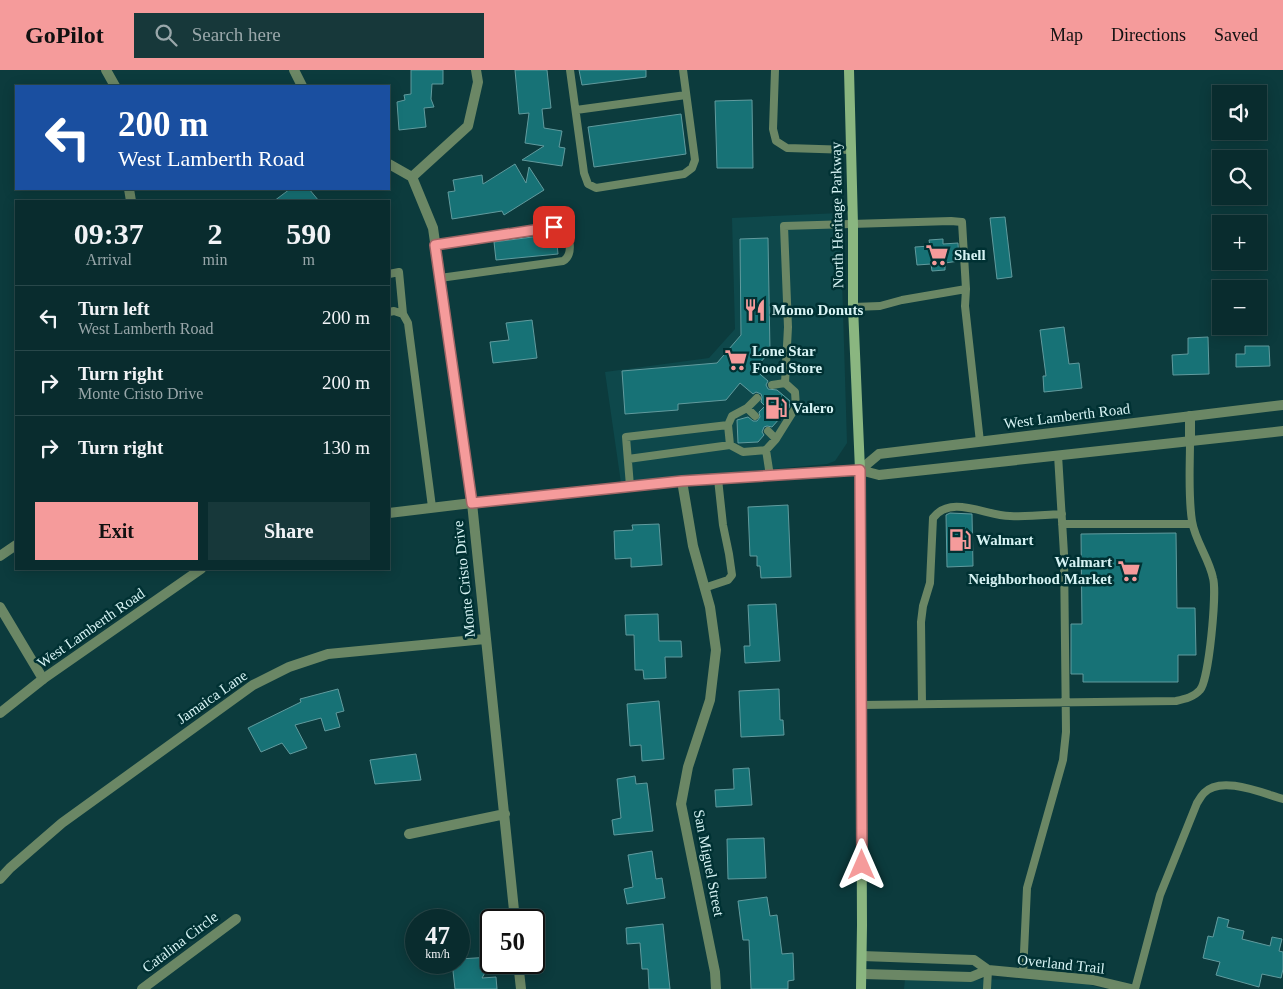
<!DOCTYPE html>
<meta charset="utf-8">
<style>
:root{--surface:#092c2e;--page:#17383a;--text:#f1f3f6;--muted:#99a7aa;--line:#29484a;--accent:#f59b9b}
body{margin:0;font-family:Georgia,serif;background:var(--page);color:var(--text);height:100vh;display:flex;flex-direction:column;font-size:19px;white-space:nowrap}
*{box-sizing:border-box;margin:0}
p{font-size:16px;color:var(--muted)}
.icon{flex:none;width:28px;height:28px;fill:none;stroke:currentColor;stroke-width:2;stroke-linecap:round;stroke-linejoin:round}
.map{position:relative;flex:1;overflow:hidden}
.side{position:absolute;left:15px;top:130px;width:375px;height:370px;display:flex;flex-direction:column;background:var(--surface);border-radius:0px;box-shadow:0 2px 12px #0003,0 0 0 1px var(--line)}
.side>*{flex:none}
.guide{position:absolute;left:15px;top:15px;width:375px;height:105px;border-radius:0px;box-shadow:0 2px 12px #0003,0 0 0 1px var(--line);background:#1a4fa0;color:#fff;overflow:hidden}
.tools{position:absolute;left:1212px;top:15px;display:grid;gap:10px}
.tools a{display:grid;place-items:center;width:55px;height:55px;border-radius:0px;background:var(--surface);box-shadow:0 2px 12px #0003,0 0 0 1px var(--line);font-size:25px}
.speed{position:absolute;left:405px;top:839px;display:flex;gap:10px;font-size:25px;font-weight:700;text-align:center}
.speed>*{display:grid;place-content:center;width:65px;height:65px;border-radius:50%;background:var(--surface);box-shadow:0 2px 12px #0003,0 0 0 1px var(--line);line-height:1}
.speed small{font-size:12px;font-weight:400}
.speed .limit{border:2px solid #111;border-radius:8px;background:#fff;color:#111}
.pin{position:absolute;display:grid;place-items:center;width:42px;height:42px;color:#fff;margin:-21px;border-radius:10px;box-shadow:0 2px 8px #0006}
.me{position:absolute;width:55px;margin:-28px;rotate:0deg;stroke-linejoin:round;filter:drop-shadow(0 0 4px #0008)}
.turn{display:flex;align-items:center;gap:18px;height:105px;padding:0 20px;font-size:22px}
.turn .icon{width:65px;height:65px;stroke-width:2.5}
.turn b{display:block;font-size:35px;line-height:42px}
.eta{display:flex;justify-content:space-evenly;align-items:center;height:85px;text-align:center}
.eta b{font-size:30px;font-weight:700;line-height:35px}
.primary-button{display:flex;gap:10px;margin-top:auto;padding:10px 20px}
.primary-button a{flex:1;height:58px;border-radius:0px;background:var(--accent);color:#111;font-size:20px;font-weight:700;line-height:58px;text-align:center}
.primary-button a+a{background:var(--page);color:var(--text)}
ul{padding:0;list-style:none}
li{display:flex;align-items:center;gap:15px;height:65px;padding:0 20px;border-top:1px solid var(--line)}
li div{flex:1}
li b{display:block;font-size:19px}
li em{font-style:normal}
header{display:flex;align-items:center;gap:30px;box-sizing:border-box;height:70px;padding:0 25px;background:var(--accent);color:#111}
header strong{font-size:24px}
nav{display:flex;gap:28px;margin-inline-start:auto;font-size:18px}
.search{width:350px;height:45px;background:var(--page);display:flex;align-items:center;gap:12px;box-sizing:border-box;padding:0 18px;border-radius:0px;color:var(--muted);font-size:19px}
.map>svg:first-child{display:block}
</style>
<header>
<strong>GoPilot</strong>
<div class="search"><svg class="icon" aria-label="search" viewBox="0 0 24 24"><circle cx="10" cy="10" r="6"/><path d="M15 15l6 6"/></svg>Search here</div>
<nav><a>Map</a><a>Directions</a><a>Saved</a></nav>
</header>
<div class="map">
<svg width="1283" height="919" viewBox="0 0 1283 919">
<rect width="100%" height="100%" fill="#0c3b3d"/>
<path fill="#0e484b" d="M 840,143 L 847,373 L 835,391 L 827,394 L 621,413 L 605,302 L 709,288 L 735,259 L 732,148 Z
M 905,909 L 1073,910 L 1104,919 L 904,919 Z"/>
<path fill="#177276" stroke="#619b9e" d="M 411,0 L 443,0 L 443,14 L 432,14 L 431,29 L 434,37 L 424,38 L 426,57 L 399,60 L 397,32 L 405,30 L 404,25 L 411,24 Z
M 515,0 L 547,0 L 551,38 L 542,39 L 544,58 L 562,61 L 559,77 L 565,78 L 562,96 L 522,90 L 544,76 L 525,73 L 529,43 L 519,44 Z
M 579,0 L 646,0 L 646,7 L 582,15 Z
M 752,30 L 753,98 L 717,98 L 715,31 Z
M 681,44 L 686,84 L 594,97 L 588,57 Z
M 515,94 L 526,113 L 529,97 L 544,120 L 504,145 L 502,141 L 452,149 L 448,122 L 455,121 L 453,110 L 482,105 L 483,114 Z
M 290,119 L 309,119 L 319,131 L 274,131 Z
M 1005,147 L 1012,207 L 997,209 L 990,148 Z
M 556,164 L 558,184 L 496,190 L 494,172 Z
M 768,168 L 770,282 L 754,299 L 768,311 L 766,315 L 768,319 L 777,320 L 790,331 L 789,338 L 772,357 L 767,356 L 764,357 L 762,362 L 764,365 L 758,372 L 738,373 L 737,350 L 748,347 L 753,351 L 757,351 L 760,347 L 759,342 L 765,336 L 761,332 L 762,327 L 761,324 L 756,322 L 753,324 L 740,313 L 726,330 L 678,334 L 678,340 L 625,344 L 622,301 L 717,293 L 741,265 L 740,169 Z
M 943,169 L 943,174 L 958,173 L 959,191 L 945,193 L 945,200 L 932,201 L 931,194 L 917,195 L 915,177 L 930,176 L 929,170 Z
M 532,250 L 537,288 L 493,293 L 490,272 L 509,270 L 506,253 Z
M 1064,257 L 1069,294 L 1079,293 L 1082,318 L 1044,322 L 1043,306 L 1046,306 L 1040,260 Z
M 1208,267 L 1209,304 L 1173,305 L 1172,285 L 1188,284 L 1188,268 Z
M 1245,276 L 1269,276 L 1270,296 L 1236,297 L 1236,284 L 1245,284 Z
M 788,435 L 791,507 L 761,508 L 760,496 L 757,496 L 757,486 L 750,486 L 748,437 Z
M 950,443 L 972,444 L 973,496 L 947,497 L 946,445 Z
M 659,454 L 662,495 L 631,497 L 631,488 L 615,489 L 614,461 L 633,460 L 632,455 Z
M 1176,463 L 1177,538 L 1195,538 L 1196,585 L 1178,585 L 1178,612 L 1083,612 L 1083,604 L 1071,604 L 1071,554 L 1082,554 L 1081,464 Z
M 776,534 L 780,591 L 745,593 L 744,576 L 750,576 L 748,535 Z
M 658,544 L 659,571 L 681,571 L 682,587 L 665,587 L 666,608 L 644,609 L 643,600 L 635,600 L 634,565 L 626,565 L 625,545 Z
M 338,619 L 344,641 L 336,643 L 340,657 L 325,661 L 321,648 L 295,655 L 307,678 L 290,684 L 282,673 L 261,682 L 248,658 L 301,632 L 300,629 Z
M 779,619 L 780,650 L 783,650 L 784,665 L 741,667 L 739,621 Z
M 659,631 L 664,689 L 642,691 L 641,675 L 630,676 L 627,634 Z
M 416,684 L 421,710 L 375,714 L 370,690 Z
M 749,698 L 752,735 L 716,737 L 715,720 L 734,719 L 733,699 Z
M 635,706 L 636,714 L 647,713 L 653,761 L 614,765 L 612,750 L 621,748 L 617,709 Z
M 764,768 L 766,808 L 728,809 L 727,769 Z
M 652,781 L 656,809 L 662,808 L 665,828 L 627,834 L 624,819 L 633,817 L 628,785 Z
M 767,827 L 770,846 L 777,845 L 782,884 L 793,883 L 794,910 L 788,911 L 788,919 L 751,919 L 749,870 L 743,870 L 738,831 Z
M 1218,847 L 1229,850 L 1227,857 L 1244,861 L 1242,869 L 1270,876 L 1272,867 L 1282,869 L 1279,881 L 1283,882 L 1283,899 L 1281,908 L 1262,904 L 1259,917 L 1216,905 L 1220,892 L 1203,888 L 1208,866 L 1213,867 Z
M 663,854 L 670,919 L 649,919 L 648,899 L 642,899 L 640,873 L 627,874 L 626,858 Z
M 491,887 L 491,892 L 482,908 L 496,907 L 497,919 L 455,919 L 452,892 L 459,892 L 459,889 Z"/>
<g fill="none" stroke-linecap="round" stroke-linejoin="round">
<path stroke="#6b8765" stroke-width="8" d="M 570,0 L 584,103 L 588,114 L 596,118 L 684,104 L 692,98 L 695,90 L 683,0
M 775,0 L 773,59 L 776,71 L 787,78 L 851,80
M 576,40 L 686,25
M 435,175 L 563,157 C 570,165 574,185 563,191 L 440,208
M 389,204 L 399,202 L 403,244
M 853,237 L 880,236 L 902,230 L 966,219
M 389,242 L 394,241 L 403,244 L 408,253 L 432,437
M 772,315 L 785,313 L 788,257 L 784,156 L 951,151 L 962,152 L 966,219 L 965,236 L 980,372
M 747,338 L 755,346
M 728,355 L 730,375
M 768,361 L 776,369
M 766,380 L 770,406
M 628,389 L 730,375 L 743,382 L 766,380 L 776,369 L 796,337 L 795,322 L 785,313
M 630,416 L 626,367 L 728,355 L 732,346 L 747,338 L 757,328
M 1062,454 L 1192,454
M 704,518 L 728,510 L 732,505 L 729,484 L 723,455 L 718,409
M 922,634 L 921,552 L 923,536 L 930,513 L 933,448 C 951,424 986,446 1010,446 C 1027,447 1045,445 1062,444
M 861,635 L 1176,631 C 1185,629 1194,627 1200,620 C 1209,610 1217,522 1213,508 C 1209,488 1195,471 1192,451 C 1188,425 1190,397 1190,371
M 1023,904 L 1027,818 L 1063,690 L 1066,662 L 1064,484 L 1058,385
M 987,919 L 988,900
M 1135,919 L 1160,825 L 1197,733 C 1199,730 1201,726 1204,723 C 1221,705 1262,723 1283,729"/>
<path stroke="#6b8765" stroke-width="10" d="M 106,0 L 115,16
M 294,0 L 302,16
M 389,94 L 412,107 L 433,158 L 472,433 L 515,850
M 412,107 L 468,56 L 478,12 L 476,0
M 129,119 L 131,131
M 860,400 L 879,384 L 1283,335
M 860,400 L 879,405 L 1283,361
M 682,411 L 693,476 L 710,537 L 716,580 L 710,630 L 688,697 L 681,734 L 715,902 L 716,919
M 0,486 L 16,475
M 0,537 L 43,609
M 409,764 L 505,744
M 0,809 L 10,798 L 62,753 L 253,615 L 289,597 L 328,584 L 485,569
M 862,886 L 974,890 L 988,900
M 518,892 L 521,919
M 862,904 L 971,907 L 988,900 L 1093,910 L 1131,919
M 142,919 L 236,849"/>
<path stroke="#6b8765" stroke-width="10" d="M 1190,346 L 1190,371
M 389,443 L 472,433 L 682,411 L 860,400
M 0,643 L 43,609 L 201,499"/>
<path stroke="#8ab680" stroke-width="10" d="M 849,0 L 853,155 L 853,237 L 860,400 L 862,855 L 861,919"/>
</g>
<g fill="none" stroke-linecap="round" stroke-linejoin="round">
<defs>
<path id="route" d="M 554,157 L 435,175 L 472,433 L 682,411 L 860,400 L 862,795"/>
</defs>
<use href="#route" stroke="#9f6565" stroke-width="12"/>
<use href="#route" stroke="#f59b9b" stroke-width="9"/>
</g>
<defs>
<symbol id="supermarket-bare" viewBox="-9 -9 18 18"><path d="M-6-5.5h2.5l.6 2H6L4.5 2H-2.5L-4.4-4H-6ZM-1.5 3.2a1.3 1.3 0 1 0 .1 0ZM3 3.2a1.3 1.3 0 1 0 .1 0Z" fill="#f59b9b" stroke="#003133" stroke-width="2.5" paint-order="stroke"/></symbol>
<symbol id="restaurant-bare" viewBox="-9 -9 18 18"><path d="M-5-6h1v4h1v-4h1v4h1v-4h1v5L-1.5 .5V6h-2V.5L-5-1ZM5-6V6H3V1.5H1.5Q1.5-4 5-6Z" fill="#f59b9b" stroke="#003133" stroke-width="2.5" paint-order="stroke"/></symbol>
<symbol id="fuel-bare" viewBox="-9 -9 18 18"><path d="M-5.5-6h7V0h2V4h1.3V-2.5L3-4.5l.8-.8L6-3V5H2.5V1h-1V6h-7ZM-4.2-4.7v3.2H.2V-4.7Z" fill="#f59b9b" stroke="#003133" stroke-width="2.5" paint-order="stroke"/></symbol>
</defs>
<g fill-rule="evenodd">
<use href="#supermarket-bare" x="921" y="169" width="32" height="32"/>
<use href="#restaurant-bare" x="739" y="224" width="32" height="32"/>
<use href="#supermarket-bare" x="720" y="274" width="32" height="32"/>
<use href="#fuel-bare" x="760" y="322" width="32" height="32"/>
<use href="#fuel-bare" x="944" y="454" width="32" height="32"/>
<use href="#supermarket-bare" x="1113" y="485" width="32" height="32"/>
</g>
<g text-anchor="middle" stroke-width="5" stroke-linejoin="round" paint-order="stroke">
<g font-size="15" fill="#d6f3f4" stroke="#003133">
<text transform="translate(837 145) rotate(-91)" y="5">North Heritage Parkway</text>
<text transform="translate(1067 346) rotate(-7)" y="5">West Lamberth Road</text>
<text transform="translate(464 509) rotate(-96)" y="5">Monte Cristo Drive</text>
<text transform="translate(91 558) rotate(-35)" y="5">West Lamberth Road</text>
<text transform="translate(212 627) rotate(-35)" y="5">Jamaica Lane</text>
<text transform="translate(709 793) rotate(79)" y="5">San Miguel Street</text>
<text transform="translate(180 872) rotate(-37)" y="5">Catalina Circle</text>
<text transform="translate(1061 894) rotate(6)" y="5">Overland Trail</text>
</g>
<g font-size="15" font-weight="bold" fill="#d6f3f4" stroke="#003133" text-anchor="start">
<text x="954" y="190">Shell</text>
<text x="772" y="245">Momo Donuts</text>
<text x="752" y="286">Lone Star<tspan x="752" dy="17">Food Store</tspan></text>
<text x="792" y="343">Valero</text>
<text x="976" y="475">Walmart</text>
<text x="1112" y="497" text-anchor="end">Walmart<tspan x="1112" dy="17">Neighborhood Market</tspan></text>
</g>
</g>
</svg>
<div class="tools">
<a><svg class="icon" aria-label="sound" viewBox="0 0 24 24"><path d="M4 9h4l5-4v14l-5-4H4zM17 9q2 3 0 6"/></svg></a>
<a><svg class="icon" aria-label="search" viewBox="0 0 24 24"><circle cx="10" cy="10" r="6"/><path d="M15 15l6 6"/></svg></a>
<a>+</a>
<a>−</a>
</div>
<div class="speed"><div>47<small>km/h</small></div><div class="limit">50</div></div>
<div class="pin" style="left:554px;top:157px;background:#d93025"><svg class="icon" aria-label="arrive" viewBox="0 0 24 24"><path d="M6 21V4h12l-3 4 3 4H6"/></svg></div>
<svg class="me" style="left:862px;top:795px" viewBox="-20 -20 40 40"><path d="M0-17L14 15 0 8-14 15z" fill="#f59b9b" stroke="#fff" stroke-width="4"/></svg>
<div class="guide">
<div class="turn"><svg class="icon" aria-label="left" viewBox="0 0 24 24"><path d="M17 20v-9H6M10 6l-5 5 5 5"/></svg><div><b>200 m</b>West Lamberth Road</div></div>
</div>
<section class="side">
<div class="eta">
<div><b>09:37</b><p>Arrival</p></div>
<div><b>2</b><p>min</p></div>
<div><b>590</b><p>m</p></div>
</div>
<ul>
<li><svg class="icon" aria-label="left" viewBox="0 0 24 24"><path d="M17 20v-9H6M10 6l-5 5 5 5"/></svg><div><b>Turn left</b><p>West Lamberth Road</p></div><em>200 m</em></li>
<li><svg class="icon" aria-label="right" viewBox="0 0 24 24"><path d="M7 20v-9h11M14 6l5 5-5 5"/></svg><div><b>Turn right</b><p>Monte Cristo Drive</p></div><em>200 m</em></li>
<li><svg class="icon" aria-label="right" viewBox="0 0 24 24"><path d="M7 20v-9h11M14 6l5 5-5 5"/></svg><div><b>Turn right</b></div><em>130 m</em></li>
</ul>
<div class="primary-button"><a>Exit</a><a>Share</a></div>
</section>
</div>
